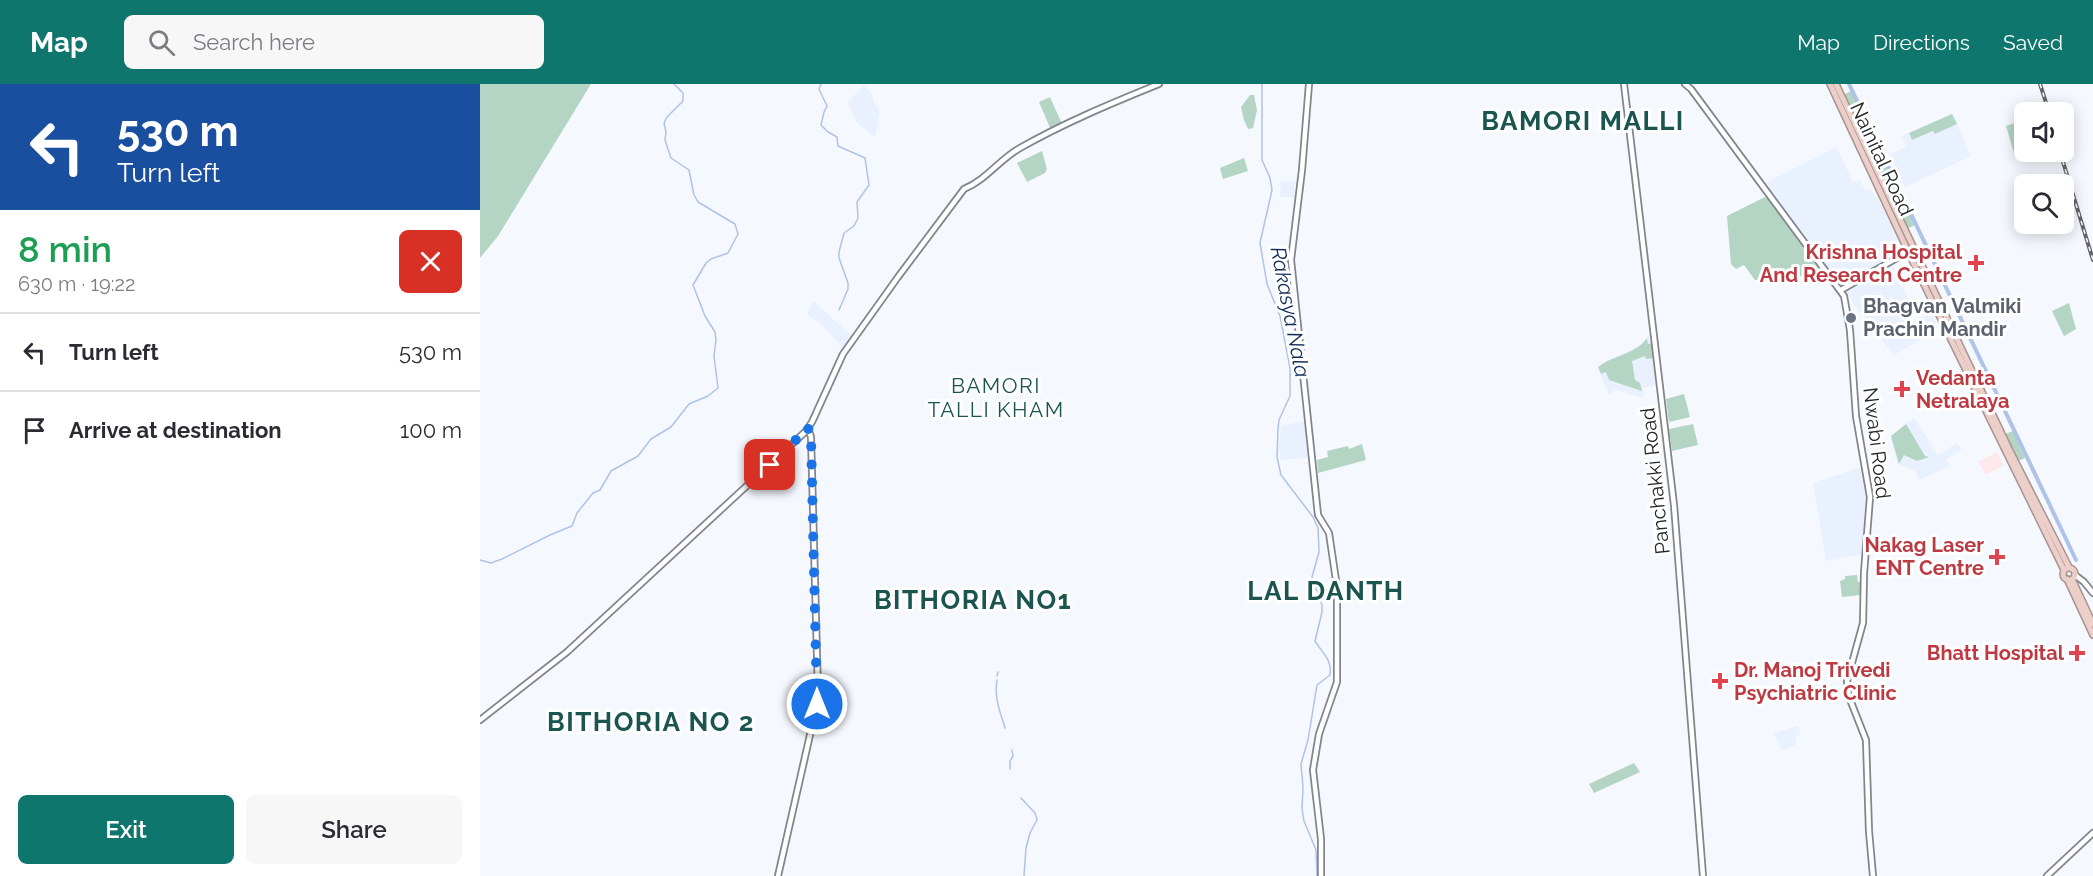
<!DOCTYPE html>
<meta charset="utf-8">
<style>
:root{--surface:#fff;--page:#f7f7f7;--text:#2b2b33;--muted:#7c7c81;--line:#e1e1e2;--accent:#0f766e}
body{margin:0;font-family:Raleway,sans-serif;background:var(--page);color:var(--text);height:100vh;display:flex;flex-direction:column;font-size:22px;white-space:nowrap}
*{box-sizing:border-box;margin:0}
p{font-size:20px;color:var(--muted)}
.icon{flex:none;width:33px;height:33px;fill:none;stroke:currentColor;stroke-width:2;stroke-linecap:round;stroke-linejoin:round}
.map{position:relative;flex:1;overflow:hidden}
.drawer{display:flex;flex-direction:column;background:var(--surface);width:480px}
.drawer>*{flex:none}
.banner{background:#1a4fa0;color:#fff;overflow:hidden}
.tools{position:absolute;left:1534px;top:18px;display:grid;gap:12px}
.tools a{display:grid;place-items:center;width:60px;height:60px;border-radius:9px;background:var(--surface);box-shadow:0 3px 15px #0003;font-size:30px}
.pin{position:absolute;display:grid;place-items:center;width:51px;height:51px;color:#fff;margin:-26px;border-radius:12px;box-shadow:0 3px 9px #0006}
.me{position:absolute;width:66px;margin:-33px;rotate:0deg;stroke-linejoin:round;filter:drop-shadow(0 0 4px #0008)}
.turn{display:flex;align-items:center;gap:21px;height:126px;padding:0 18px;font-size:27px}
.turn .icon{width:78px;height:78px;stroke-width:2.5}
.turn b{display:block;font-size:42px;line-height:51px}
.round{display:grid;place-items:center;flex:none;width:63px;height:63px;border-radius:9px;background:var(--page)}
.summary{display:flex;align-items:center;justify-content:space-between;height:102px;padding:0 18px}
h1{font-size:36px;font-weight:600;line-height:45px;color:#1e9e55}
.action{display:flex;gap:12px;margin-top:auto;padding:12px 18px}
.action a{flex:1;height:69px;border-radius:9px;background:var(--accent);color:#fff;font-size:24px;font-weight:600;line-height:69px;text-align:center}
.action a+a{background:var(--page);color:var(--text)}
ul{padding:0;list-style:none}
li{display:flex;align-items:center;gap:18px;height:78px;padding:0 18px;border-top:2px solid var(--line)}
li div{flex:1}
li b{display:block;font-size:22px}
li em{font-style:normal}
header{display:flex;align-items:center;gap:36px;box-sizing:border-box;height:84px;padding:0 30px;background:var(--accent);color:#fff}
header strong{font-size:28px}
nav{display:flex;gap:33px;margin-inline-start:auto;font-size:21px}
.search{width:420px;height:54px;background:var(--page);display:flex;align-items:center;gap:15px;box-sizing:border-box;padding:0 21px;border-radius:9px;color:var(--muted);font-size:22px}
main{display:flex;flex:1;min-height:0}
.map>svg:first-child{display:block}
</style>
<header>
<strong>Map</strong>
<div class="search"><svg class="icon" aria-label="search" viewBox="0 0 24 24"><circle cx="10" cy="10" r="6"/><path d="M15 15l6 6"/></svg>Search here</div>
<nav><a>Map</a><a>Directions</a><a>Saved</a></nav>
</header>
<main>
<section class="drawer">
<div class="banner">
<div class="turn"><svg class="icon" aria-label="left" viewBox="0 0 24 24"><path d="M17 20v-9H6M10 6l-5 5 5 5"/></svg><div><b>530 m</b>Turn left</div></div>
</div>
<div class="summary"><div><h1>8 min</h1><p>630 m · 19:22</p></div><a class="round" style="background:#d93025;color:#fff"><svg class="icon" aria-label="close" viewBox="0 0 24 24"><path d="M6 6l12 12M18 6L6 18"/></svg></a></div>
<ul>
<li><svg class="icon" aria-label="left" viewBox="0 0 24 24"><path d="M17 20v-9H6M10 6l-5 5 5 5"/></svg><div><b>Turn left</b></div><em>530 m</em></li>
<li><svg class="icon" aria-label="arrive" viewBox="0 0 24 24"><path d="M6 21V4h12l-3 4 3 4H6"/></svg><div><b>Arrive at destination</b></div><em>100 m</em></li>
</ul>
<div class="action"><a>Exit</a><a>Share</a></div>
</section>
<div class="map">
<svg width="1613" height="792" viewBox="0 0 1613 792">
<rect width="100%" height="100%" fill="#f5f8fe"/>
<path fill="#e9f0fe" d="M 384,1 L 392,10 L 394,19 L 400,28 L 395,53 L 376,38 L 368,18 Z
M 1472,30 L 1491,72 L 1425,103 L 1410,70 L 1426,63 L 1422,52 Z
M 1357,63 L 1373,99 L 1380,96 L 1385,106 L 1390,104 L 1395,112 L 1397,112 L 1420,158 L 1410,163 L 1415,173 L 1368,201 L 1363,201 L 1359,199 L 1285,99 Z
M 801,97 L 817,98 L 817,101 L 814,101 L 815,113 L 800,113 Z
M 1412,179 L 1430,219 L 1424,223 L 1432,238 L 1451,229 L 1459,245 L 1414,271 L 1374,220 L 1366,206 Z
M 333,217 L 373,253 L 365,266 L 341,240 L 327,230 Z
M 1170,250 L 1172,251 L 1178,301 L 1162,304 L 1164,314 L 1136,306 L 1128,310 L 1118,283 L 1162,260 Z
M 1434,334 L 1458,371 L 1477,359 L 1482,365 L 1466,376 L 1470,382 L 1439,396 L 1435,387 L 1417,379 L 1411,352 Z
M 824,337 L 828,374 L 801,376 L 799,365 L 801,342 Z
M 1382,383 L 1387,405 L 1387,421 L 1383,470 L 1346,477 L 1333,399 Z
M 1318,642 L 1321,650 L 1315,652 L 1316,662 L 1301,666 L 1294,649 Z"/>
<path fill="#fde8ec" d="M 1517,368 L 1524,381 L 1506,391 L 1498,378 Z"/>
<path fill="#b4d5c4" d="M 0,0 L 111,0 L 18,152 L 0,174 Z
M 1371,7 L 1390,48 L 1383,52 L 1363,11 Z
M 770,11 L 774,11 L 777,26 L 773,44 L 768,45 L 764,36 L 761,23 Z
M 570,13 L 582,40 L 571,46 L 559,18 Z
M 1472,30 L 1477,40 L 1455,50 L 1453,47 L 1432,56 L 1429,49 Z
M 1538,38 L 1545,67 L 1535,73 L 1526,42 Z
M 1394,51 L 1412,88 L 1403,92 L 1386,55 Z
M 562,67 L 567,85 L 565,89 L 547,98 L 537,79 Z
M 764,74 L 768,87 L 743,95 L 740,84 Z
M 1414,92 L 1437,140 L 1427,145 L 1404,97 Z
M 1287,112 L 1324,161 L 1322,163 L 1341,188 L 1312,194 L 1275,196 L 1264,181 L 1256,185 L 1251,180 L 1247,132 Z
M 1589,219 L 1596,245 L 1584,252 L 1572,227 Z
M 1167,254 L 1168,260 L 1172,259 L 1174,274 L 1166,275 L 1165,272 L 1152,277 L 1155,296 L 1160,299 L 1162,307 L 1129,296 L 1126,288 L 1121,290 L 1118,283 C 1133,271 1155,271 1167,254 Z
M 1204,310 L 1210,333 L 1189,338 L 1186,315 Z
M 1213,340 L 1218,361 L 1192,367 L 1189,345 Z
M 1426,340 L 1445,372 L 1449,373 L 1437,377 L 1424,371 L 1419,380 L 1411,352 Z
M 1533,347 L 1545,374 L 1538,377 L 1525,350 Z
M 882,360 L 886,376 L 838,389 L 837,376 L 848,373 L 847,367 L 868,362 L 869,365 Z
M 1377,491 L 1378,498 L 1381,498 L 1380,511 L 1362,513 L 1360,497 L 1365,495 L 1365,492 Z
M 1154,679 L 1160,688 L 1114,709 L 1109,700 Z"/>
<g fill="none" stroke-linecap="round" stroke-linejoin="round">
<path stroke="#aec3e7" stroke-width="1.5" d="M 341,0 L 339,5 L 347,22 L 344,28 L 341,41 L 348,48 L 357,53 L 358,62 L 385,74 L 389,101 L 377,118 L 378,134 L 374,142 L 364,149 L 359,168 L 359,174 L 368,199 L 368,205 L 359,226
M 782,0 L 782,76 L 790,94 L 792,106 L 780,159 L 787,200 L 800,232 L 810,284 L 810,312 L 799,336 L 798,345 L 797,373 L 801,391 L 833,433 L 838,444 L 839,468 L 832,493 L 842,521 L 842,528 L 835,557 C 843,570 852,575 850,591 L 837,601 L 828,656 L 821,680 L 823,703 L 822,725 L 824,737 L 836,766 L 837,792
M 0,476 L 11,479 L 22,475 L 70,451 L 92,442 L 97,429 L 113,409 L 120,406 L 131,387 L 158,372 L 171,355 L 191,343 L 209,320 L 228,312 L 238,304 L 234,272 L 236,256 L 235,248 L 225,232 L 213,201 L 226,179 L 231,175 L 248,169 L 258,150 L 255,140 L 218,118 L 214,111 L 209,86 L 191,74 L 185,56 L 186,48 L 184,39 L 187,33 L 203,17 L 203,9 L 194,0
M 517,592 L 518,588
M 517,596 C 514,615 520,627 525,644
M 530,685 L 530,677 L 533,672 L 532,666
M 541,714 L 555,729 L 557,736 L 550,749 L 546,764 L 544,792"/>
<path stroke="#aec3e7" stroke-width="4" d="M 1369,0 L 1596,476"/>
<defs>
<path id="secondary" d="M 829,0 L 822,86 L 811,176 L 838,431 L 849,449 L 857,503 L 857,598 L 839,650 L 833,686 L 841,755 L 841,792
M 1144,0 L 1194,421 L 1223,792
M 1205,0 L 1211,5 L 1364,212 L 1370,246 L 1376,332 L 1390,413 L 1384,489 L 1383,539 L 1367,597 L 1369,613 L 1386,656 L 1389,747 L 1393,792
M 1361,206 L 1429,167
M 1595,491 L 1604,498 L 1613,509
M 0,636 L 87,568 L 325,348 L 332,338 L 363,270 L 418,193 L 484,105 C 506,96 520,75 540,64 C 584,39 632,19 679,0
M 298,792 L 337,620 L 338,608 L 331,353 L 328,344
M 1567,792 L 1613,749"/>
<path id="highway" d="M 1350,0 L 1434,180 L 1584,486
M 1356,0 L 1530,367 L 1589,483
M1583 490a6 6 0 1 1 12 0a6 6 0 1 1-12 0Z
M 1587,495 L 1613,551
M 1592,495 L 1613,540"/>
</defs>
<use href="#secondary" stroke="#82868c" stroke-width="8"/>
<use href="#highway" stroke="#a79491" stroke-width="8"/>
<use href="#secondary" stroke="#fff" stroke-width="4.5"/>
<use href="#highway" stroke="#edcfc9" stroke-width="5"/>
<defs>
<path id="rail" d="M 1560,0 L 1569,28
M 1580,68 L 1613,176"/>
</defs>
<use href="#rail" stroke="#626467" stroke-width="4"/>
<use href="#rail" stroke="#fff" stroke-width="1.5" stroke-dasharray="4.5" stroke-linecap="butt"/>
</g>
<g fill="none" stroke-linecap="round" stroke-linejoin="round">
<path stroke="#1a73e8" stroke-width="10" stroke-dasharray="0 18" d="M 290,381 L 328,344 L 331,353 L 337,620"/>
</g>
<g fill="#e0444e" stroke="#fff" stroke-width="2">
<path d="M1493 170h6v6h6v6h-6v6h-6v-6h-6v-6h6z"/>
<path d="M1419 296h6v6h6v6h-6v6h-6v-6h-6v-6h6z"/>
<path d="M1514 464h6v6h6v6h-6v6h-6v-6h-6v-6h6z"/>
<path d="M1594 560h6v6h6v6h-6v6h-6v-6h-6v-6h6z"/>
<path d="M1237 588h6v6h6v6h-6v6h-6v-6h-6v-6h6z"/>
</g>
<circle fill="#6b7280" stroke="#fff" stroke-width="2" cx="1371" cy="234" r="6"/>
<g text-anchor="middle" stroke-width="6" stroke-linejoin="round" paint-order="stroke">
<g font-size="20" fill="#242628" stroke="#fff">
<text transform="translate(1402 75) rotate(65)" y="7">Nainital Road</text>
<text transform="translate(1397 359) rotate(83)" y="7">Nwabi Road</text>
<text transform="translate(1175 397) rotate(-96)" y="7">Panchakki Road</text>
</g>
<g font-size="20" font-weight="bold" fill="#be3a42" stroke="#fff" text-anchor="end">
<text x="1482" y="175">Krishna Hospital<tspan x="1482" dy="23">And Research Centre</tspan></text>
<text x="1436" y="301" text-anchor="start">Vedanta<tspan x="1436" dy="23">Netralaya</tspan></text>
<text x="1504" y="468">Nakag Laser<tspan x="1504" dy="23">ENT Centre</tspan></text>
<text x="1584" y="576">Bhatt Hospital</text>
<text x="1254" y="593" text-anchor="start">Dr. Manoj Trivedi<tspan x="1254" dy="23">Psychiatric Clinic</tspan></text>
</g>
<g font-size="20" font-weight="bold" fill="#5b616d" stroke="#fff" text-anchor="start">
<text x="1383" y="229">Bhagvan Valmiki<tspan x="1383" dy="23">Prachin Mandir</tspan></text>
</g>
<g font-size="21" font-style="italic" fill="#122a57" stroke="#fff">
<text transform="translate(810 228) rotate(79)" y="7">Rakasya Nala</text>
</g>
<g font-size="21" letter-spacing="1.5" fill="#1b554f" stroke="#fff">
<text x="516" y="309">BAMORI<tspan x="516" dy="24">TALLI KHAM</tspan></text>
</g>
<g font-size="26" font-weight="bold" letter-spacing="1.5" fill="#1b554f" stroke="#fff">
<text x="1103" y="46">BAMORI MALLI</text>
<text x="846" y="516">LAL DANTH</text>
<text x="493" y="525">BITHORIA NO1</text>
<text x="171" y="647">BITHORIA NO 2</text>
</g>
</g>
</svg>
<div class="tools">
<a><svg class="icon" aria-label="sound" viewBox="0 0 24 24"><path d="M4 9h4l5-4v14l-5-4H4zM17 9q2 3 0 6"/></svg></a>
<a><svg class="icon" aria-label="search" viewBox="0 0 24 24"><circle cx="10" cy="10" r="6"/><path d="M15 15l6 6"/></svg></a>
</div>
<div class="pin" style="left:290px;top:381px;background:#d93025"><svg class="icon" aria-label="arrive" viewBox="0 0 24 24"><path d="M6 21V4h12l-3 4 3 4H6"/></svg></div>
<svg class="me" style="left:337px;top:620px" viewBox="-20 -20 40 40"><circle r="17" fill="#1a73e8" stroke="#fff" stroke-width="3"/><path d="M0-11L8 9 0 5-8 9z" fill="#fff"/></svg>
</div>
</main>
